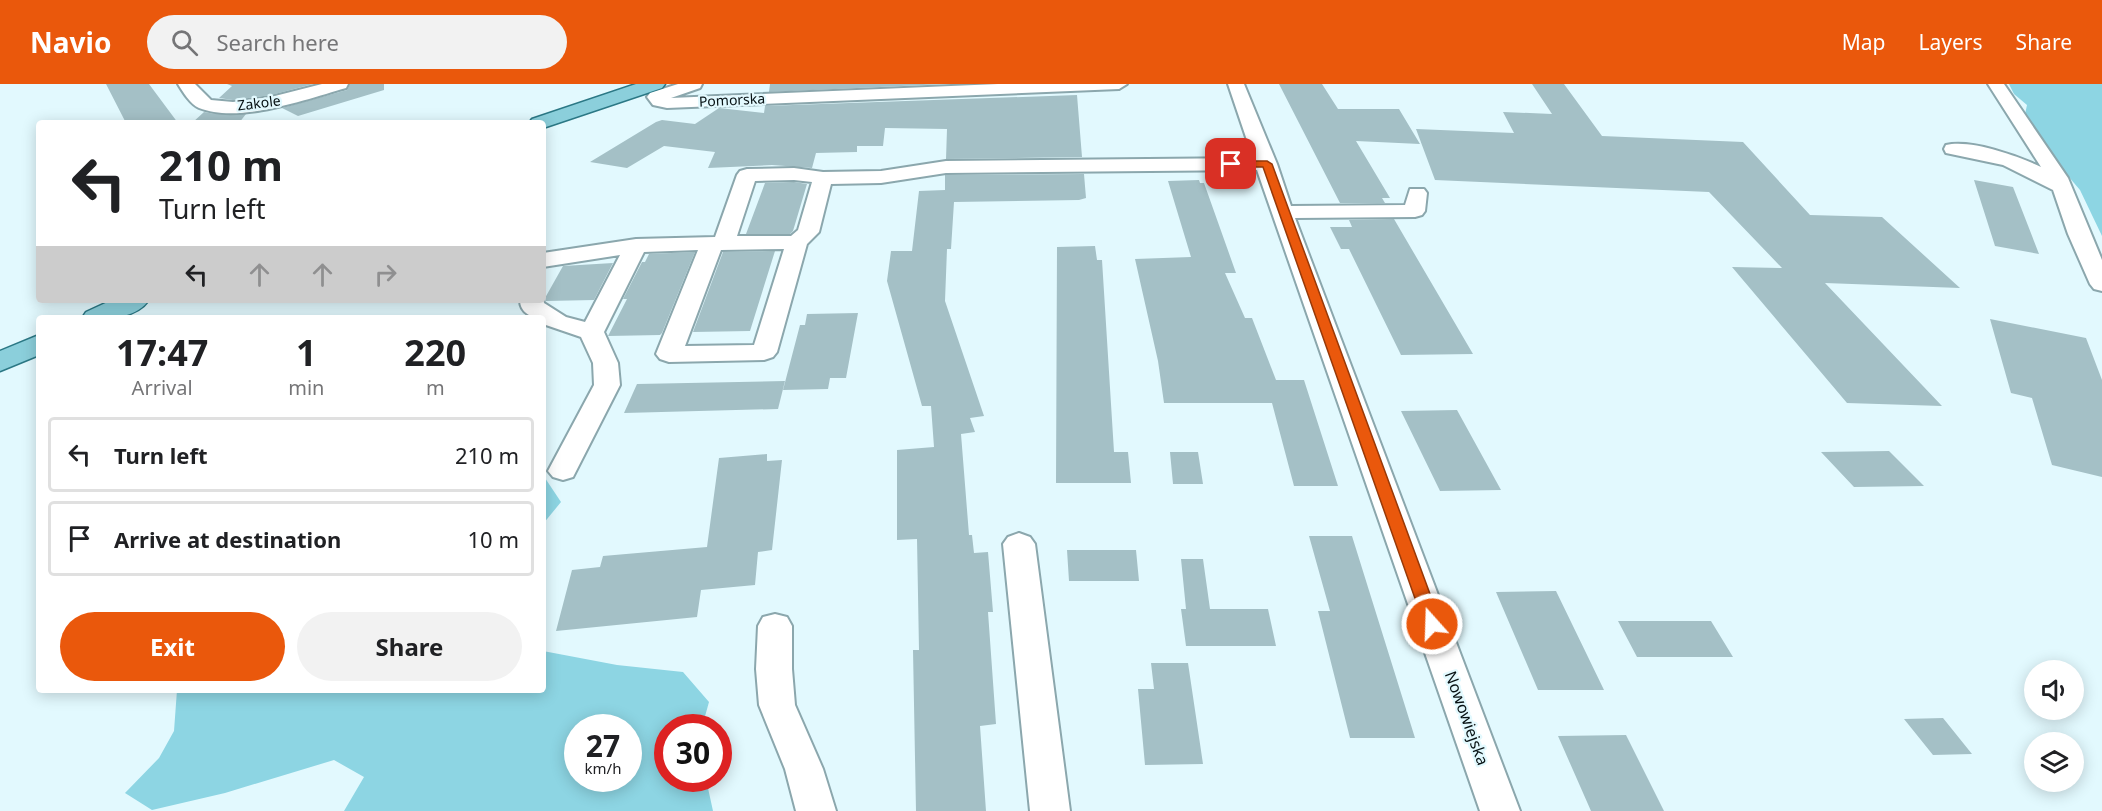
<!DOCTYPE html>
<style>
:root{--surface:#fff;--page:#f2f2f2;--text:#202124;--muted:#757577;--line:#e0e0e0;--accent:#ea580c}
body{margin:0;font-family:"Noto Sans",sans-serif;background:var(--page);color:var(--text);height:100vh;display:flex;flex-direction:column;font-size:22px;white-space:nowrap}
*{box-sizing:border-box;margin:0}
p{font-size:20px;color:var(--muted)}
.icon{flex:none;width:33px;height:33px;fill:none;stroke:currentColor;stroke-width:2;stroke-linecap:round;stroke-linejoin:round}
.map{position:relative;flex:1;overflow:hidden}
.side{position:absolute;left:36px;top:231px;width:510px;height:378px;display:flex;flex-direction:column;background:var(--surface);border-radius:6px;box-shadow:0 3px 15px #0003}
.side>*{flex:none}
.banner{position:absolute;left:36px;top:36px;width:510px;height:183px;border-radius:6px;box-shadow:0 3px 15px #0003;background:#fff;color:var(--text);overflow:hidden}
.fabs{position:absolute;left:2024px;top:576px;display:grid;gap:12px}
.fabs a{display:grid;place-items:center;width:60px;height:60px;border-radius:50%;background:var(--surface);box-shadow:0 3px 15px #0003;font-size:30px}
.speed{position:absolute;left:564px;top:630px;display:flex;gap:12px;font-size:30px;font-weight:700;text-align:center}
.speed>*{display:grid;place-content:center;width:78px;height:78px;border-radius:50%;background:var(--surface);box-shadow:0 3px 15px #0003;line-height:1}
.speed small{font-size:15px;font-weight:400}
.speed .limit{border:9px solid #d22;background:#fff;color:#111}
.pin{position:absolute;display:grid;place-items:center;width:51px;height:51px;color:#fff;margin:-26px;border-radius:12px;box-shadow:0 3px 9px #0006}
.me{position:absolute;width:66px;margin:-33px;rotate:340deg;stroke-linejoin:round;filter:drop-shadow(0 0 4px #0008)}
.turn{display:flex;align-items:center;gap:21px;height:126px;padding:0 24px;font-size:27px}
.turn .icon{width:78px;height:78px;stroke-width:2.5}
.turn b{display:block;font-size:42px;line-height:51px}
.lanes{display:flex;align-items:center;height:57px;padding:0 24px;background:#0003;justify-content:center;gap:30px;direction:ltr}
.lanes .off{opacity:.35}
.eta{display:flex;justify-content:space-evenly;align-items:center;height:102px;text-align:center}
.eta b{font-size:36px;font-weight:700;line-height:42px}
.button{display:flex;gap:12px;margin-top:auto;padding:12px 24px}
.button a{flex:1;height:69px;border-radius:36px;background:var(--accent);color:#fff;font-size:24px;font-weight:700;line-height:69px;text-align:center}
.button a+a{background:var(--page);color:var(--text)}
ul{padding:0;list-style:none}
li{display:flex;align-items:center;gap:18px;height:75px;margin:0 12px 9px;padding:0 12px;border:3px solid var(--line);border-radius:6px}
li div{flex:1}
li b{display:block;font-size:22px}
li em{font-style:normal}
header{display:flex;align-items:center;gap:36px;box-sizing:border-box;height:84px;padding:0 30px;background:var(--accent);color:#fff}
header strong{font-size:28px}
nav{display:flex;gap:33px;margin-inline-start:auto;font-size:21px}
.search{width:420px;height:54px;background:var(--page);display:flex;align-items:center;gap:15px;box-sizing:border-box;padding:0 21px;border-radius:33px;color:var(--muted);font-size:22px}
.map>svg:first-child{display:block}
</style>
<header>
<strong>Navio</strong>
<div class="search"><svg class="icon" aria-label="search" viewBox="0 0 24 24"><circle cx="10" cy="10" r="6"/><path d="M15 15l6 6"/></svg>Search here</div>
<nav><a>Map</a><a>Layers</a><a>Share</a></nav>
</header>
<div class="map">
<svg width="2102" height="727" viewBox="0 0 2102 727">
<rect width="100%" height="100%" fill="#e2f9fe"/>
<path fill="#8dd5e3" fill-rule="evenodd" d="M 2009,0 L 2102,0 L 2102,152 L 2080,106 L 2034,52 L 2024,35 L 2027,21 L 2014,10 Z
M 543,391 L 561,418 L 543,440 Z
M 543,567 L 617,581 L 683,588 L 709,618 L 702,643 L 668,644 L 668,694 L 706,695 L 713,727 L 344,727 L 364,693 L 334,676 L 225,709 L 152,726 L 125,709 L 159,674 L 174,647 L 177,606 L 543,606 ZM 578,644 L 628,644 L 628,694 L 578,694 Z"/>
<path fill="#a4c0c6" d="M 106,0 L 149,0 L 178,39 L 126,39 Z
M 227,0 L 313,0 L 271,11 L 233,16 L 219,14 L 232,2 Z
M 350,0 L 384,0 L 384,6 L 298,32 L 282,24 L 347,6 Z
M 770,0 L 945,0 L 769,8 Z
M 1279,0 L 1322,0 L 1338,25 L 1399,25 L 1420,60 L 1356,57 L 1390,114 L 1382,114 L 1385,119 L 1340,119 Z
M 1532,0 L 1564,0 L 1602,52 L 1743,58 L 1810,131 L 1882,133 L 1960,204 L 1825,199 L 1942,322 L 1847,319 L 1732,183 L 1782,184 L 1709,108 L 1435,96 L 1416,45 L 1514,49 L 1503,28 L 1552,30 Z
M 1077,11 L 1082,73 L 946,75 L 947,45 L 885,44 L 883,62 L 857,62 L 857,68 L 816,69 L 812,84 L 772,81 L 708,84 L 715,68 L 664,62 L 627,84 L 590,78 L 656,38 L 662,36 L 695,40 L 719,24 L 764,29 L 765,22 Z
M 204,28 L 215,30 L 246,30 L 239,39 L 192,39 Z
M 1084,90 L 1086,114 L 1079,116 L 954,118 L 951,165 L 947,165 L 945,217 L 984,332 L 970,334 L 975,348 L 961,350 L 969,451 L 972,451 L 974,469 L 988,468 L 993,528 L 988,528 L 996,640 L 980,642 L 986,727 L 916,727 L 913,566 L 919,566 L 917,455 L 897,456 L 897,366 L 934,363 L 931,322 L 922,322 L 887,197 L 891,167 L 912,167 L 919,107 L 945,106 L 945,91 Z
M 1199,96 L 1200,99 L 1204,99 L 1236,189 L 1225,189 L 1245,234 L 1252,234 L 1276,296 L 1304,296 L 1338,402 L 1294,402 L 1272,319 L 1164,319 L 1158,277 L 1135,175 L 1191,173 L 1168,97 Z
M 1974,96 L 2013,103 L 2039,170 L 1995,162 Z
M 794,98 L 807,100 L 793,147 L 790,150 L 746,150 L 765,99 Z
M 1394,135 L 1473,270 L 1401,271 L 1349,165 L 1341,165 L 1330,143 L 1352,143 L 1349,136 Z
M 1095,162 L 1097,176 L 1102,176 L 1114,368 L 1128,368 L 1131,399 L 1056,399 L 1057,163 Z
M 775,167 L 750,247 L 693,248 L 723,168 Z
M 695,168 L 662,249 L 660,251 L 608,252 L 627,215 L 623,215 L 642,178 L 645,178 L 649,170 Z
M 613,179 L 594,216 L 546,217 L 545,214 L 563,182 Z
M 858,229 L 846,294 L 830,294 L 828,305 L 783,306 L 800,241 L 805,241 L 807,230 Z
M 1990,235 L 2086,254 L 2102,296 L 2102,393 L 2052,381 L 2032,314 L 2011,309 Z
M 785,297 L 778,325 L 624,329 L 637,300 Z
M 1457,326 L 1501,406 L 1440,407 L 1401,327 Z
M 1889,367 L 1924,402 L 1854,403 L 1821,368 Z
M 1170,368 L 1198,368 L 1203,400 L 1173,400 Z
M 767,370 L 767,377 L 782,376 L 772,466 L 758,468 L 755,501 L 701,506 L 697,533 L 556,547 L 572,486 L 600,483 L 603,472 L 707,463 L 719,374 Z
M 1309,452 L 1352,452 L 1415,654 L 1350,654 L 1318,527 L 1330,527 Z
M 1067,466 L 1136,466 L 1139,497 L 1069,497 Z
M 1181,475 L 1203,475 L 1210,525 L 1268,525 L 1276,562 L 1186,562 L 1181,525 L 1186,525 Z
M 1556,507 L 1604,606 L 1538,606 L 1496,508 Z
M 1618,537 L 1711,537 L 1733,573 L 1637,573 Z
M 1151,579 L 1188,579 L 1203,680 L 1145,681 L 1138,605 L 1154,605 Z
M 1943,634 L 1972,670 L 1933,671 L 1904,635 Z
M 1626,651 L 1664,727 L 1591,727 L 1558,652 Z"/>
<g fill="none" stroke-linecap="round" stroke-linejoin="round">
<defs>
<path id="minor" d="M 178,0 L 195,0 L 211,16 L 233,18 L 271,13 L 322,0 L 348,0 L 346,4 C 307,15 239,40 199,24 C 190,20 183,8 178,0 Z
M 678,0 L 702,0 L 700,4 L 671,14 L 998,0 L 1127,0 L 1119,5 L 667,24 L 653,21 L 647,13 L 650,9 Z
M 1228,0 L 1244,0 L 1277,80 L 1291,122 L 1405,121 L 1410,105 L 1424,105 L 1427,109 L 1425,127 L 1422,131 L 1415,133 L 1295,134 L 1520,727 L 1480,727 L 1257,86 L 946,89 L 881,99 L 831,100 L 819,148 L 807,160 L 777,268 L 773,273 L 764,276 L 669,278 L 660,275 L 656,270 L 698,166 L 644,168 L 604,248 L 618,279 L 620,301 L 573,393 L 563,396 L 553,393 L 548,387 L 594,301 L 593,279 L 581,253 L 543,240 L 543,234 C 532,234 520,229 520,216 L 543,215 L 544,219 L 566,233 L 585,238 L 620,171 L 543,183 L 543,169 L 636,155 L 715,153 L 737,91 L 740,87 L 747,85 L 794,84 L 823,88 L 881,87 L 946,77 L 1253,74 ZM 794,96 L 812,98 L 798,146 L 791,152 L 737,152 L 755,97 ZM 784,165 L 754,261 L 685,262 L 721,166 Z
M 1988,0 L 2004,0 L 2068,94 L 2102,176 L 2102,207 L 2094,205 L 2090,200 L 2068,150 L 2053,106 L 2003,81 L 1946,69 L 1944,65 L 1946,61 C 1971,55 2018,72 2041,83 Z
M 1019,449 L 1030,453 L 1035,460 L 1070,727 L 1030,727 L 1003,460 L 1008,453 Z
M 775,530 L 787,533 L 792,542 L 792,585 L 795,621 L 823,685 L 836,727 L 796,727 L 785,685 L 759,621 L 756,585 L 758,542 L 763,533 Z"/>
<path id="major" d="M 636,0 L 665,0 L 662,4 L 546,43 L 543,44 L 543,39 L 529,39 L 532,35 Z
M 112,216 L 149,216 C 134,237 104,234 82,234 L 86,228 Z
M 39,251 L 39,271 L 0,287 L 0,267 Z"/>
</defs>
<use href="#minor" stroke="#8ba7ad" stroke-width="4"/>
<use href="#major" stroke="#2b7885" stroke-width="3"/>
<use href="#minor" fill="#fff" fill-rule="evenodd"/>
<use href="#major" fill="#8bcfdb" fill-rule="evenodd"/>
</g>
<path fill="#ea580c" stroke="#983908" stroke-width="1.5" d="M 1267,77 L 1272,80 L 1441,540 L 1438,544 L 1427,544 L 1424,540 L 1263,83 L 1231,83 L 1226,80 L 1231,77 Z"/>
<g text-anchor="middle" stroke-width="4.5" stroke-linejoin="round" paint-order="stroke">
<g font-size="14" fill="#071113" stroke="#e2f9fe">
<text transform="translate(732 16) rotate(-3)" y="5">Pomorska</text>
<text transform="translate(259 19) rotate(-7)" y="5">Zakole</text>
</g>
<g font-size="16" fill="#071113" stroke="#e2f9fe">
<text transform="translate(1467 634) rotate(70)" y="6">Nowowiejska</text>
</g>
</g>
</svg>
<div class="fabs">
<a><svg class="icon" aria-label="sound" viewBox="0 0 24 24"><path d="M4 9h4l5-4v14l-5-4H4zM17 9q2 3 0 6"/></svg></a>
<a><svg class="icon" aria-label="layers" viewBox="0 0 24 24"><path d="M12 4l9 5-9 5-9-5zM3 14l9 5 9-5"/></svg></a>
</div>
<div class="speed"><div>27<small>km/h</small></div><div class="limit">30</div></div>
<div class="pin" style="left:1231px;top:80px;background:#d93025"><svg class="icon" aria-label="arrive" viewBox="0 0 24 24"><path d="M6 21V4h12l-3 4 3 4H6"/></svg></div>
<svg class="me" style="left:1432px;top:540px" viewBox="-20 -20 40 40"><circle r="17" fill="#ea580c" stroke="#fff" stroke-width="3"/><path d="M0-11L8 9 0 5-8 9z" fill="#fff"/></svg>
<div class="banner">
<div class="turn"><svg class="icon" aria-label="left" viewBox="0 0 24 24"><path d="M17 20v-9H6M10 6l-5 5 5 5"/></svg><div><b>210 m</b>Turn left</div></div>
<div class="lanes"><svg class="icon" aria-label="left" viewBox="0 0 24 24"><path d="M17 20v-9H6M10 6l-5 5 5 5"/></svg><svg class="icon off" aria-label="ahead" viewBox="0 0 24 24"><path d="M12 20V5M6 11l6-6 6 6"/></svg><svg class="icon off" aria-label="ahead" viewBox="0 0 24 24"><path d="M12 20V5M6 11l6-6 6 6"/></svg><svg class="icon off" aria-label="right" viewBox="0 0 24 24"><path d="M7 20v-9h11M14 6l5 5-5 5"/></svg></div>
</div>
<section class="side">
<div class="eta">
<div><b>17:47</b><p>Arrival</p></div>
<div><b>1</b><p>min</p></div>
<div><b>220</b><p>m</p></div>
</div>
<ul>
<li><svg class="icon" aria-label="left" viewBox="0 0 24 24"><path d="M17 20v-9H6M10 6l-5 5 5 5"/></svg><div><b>Turn left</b></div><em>210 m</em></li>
<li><svg class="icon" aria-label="arrive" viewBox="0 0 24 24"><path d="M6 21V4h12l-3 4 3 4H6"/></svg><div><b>Arrive at destination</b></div><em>10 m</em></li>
</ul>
<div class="button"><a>Exit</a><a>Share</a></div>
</section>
</div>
